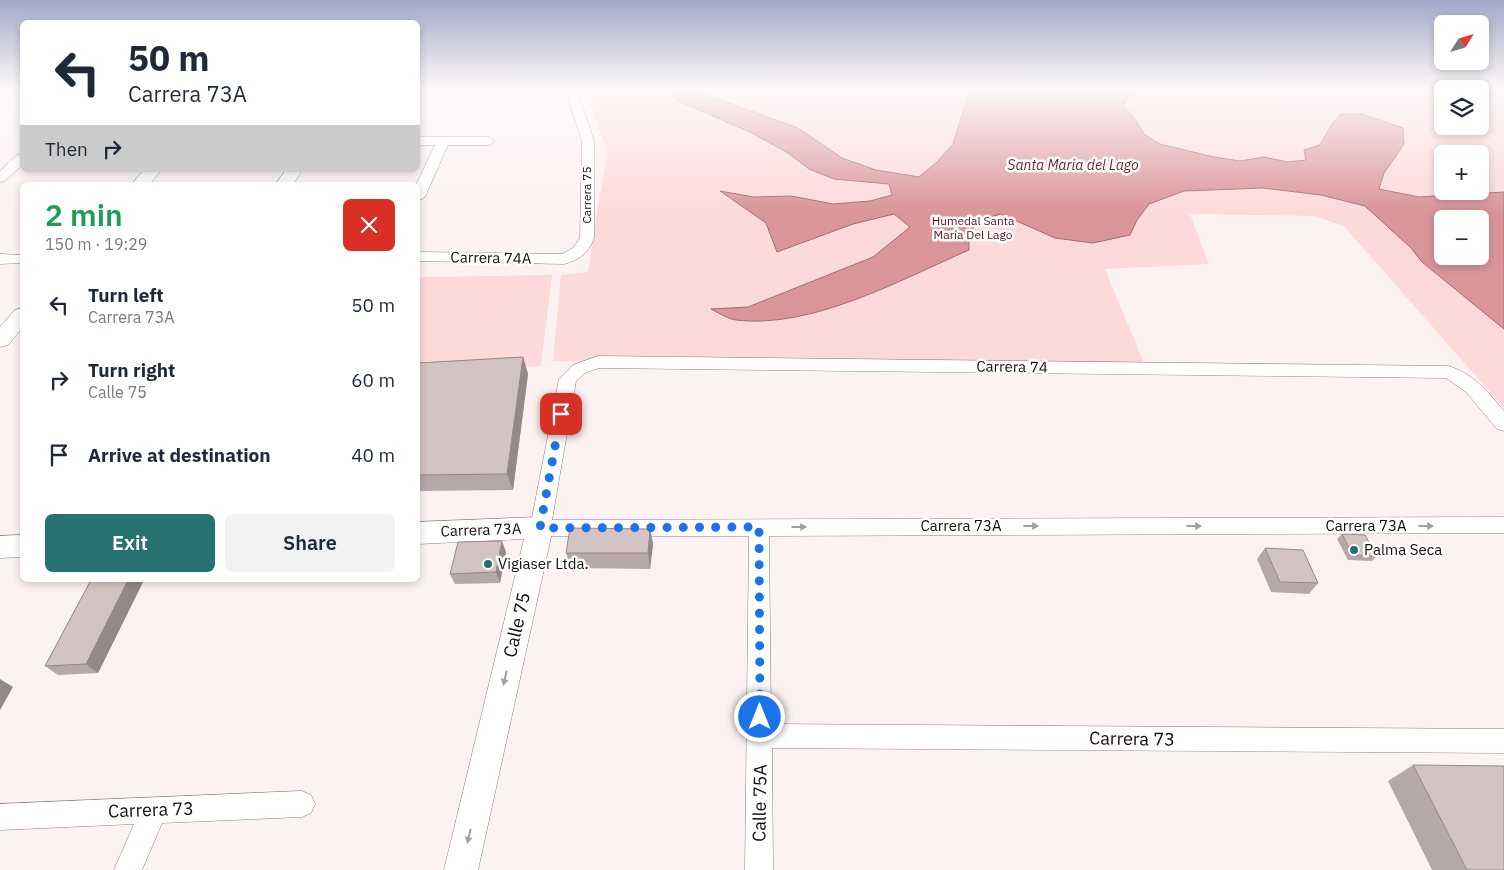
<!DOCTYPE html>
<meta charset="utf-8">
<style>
:root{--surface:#fff;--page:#f2f2f3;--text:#1f2937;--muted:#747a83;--accent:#277170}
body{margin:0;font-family:"IBM Plex Sans",sans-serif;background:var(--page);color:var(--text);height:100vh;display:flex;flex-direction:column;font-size:19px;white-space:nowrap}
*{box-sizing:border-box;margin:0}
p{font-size:16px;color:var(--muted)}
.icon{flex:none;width:28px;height:28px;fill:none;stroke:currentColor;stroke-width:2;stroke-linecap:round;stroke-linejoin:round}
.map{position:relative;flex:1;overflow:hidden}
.panel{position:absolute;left:20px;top:182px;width:400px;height:400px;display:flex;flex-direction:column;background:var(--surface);border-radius:8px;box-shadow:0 2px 8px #0003}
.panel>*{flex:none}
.hud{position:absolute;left:20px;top:20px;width:400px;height:152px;border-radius:8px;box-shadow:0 2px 8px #0003;background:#fff;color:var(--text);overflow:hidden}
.needle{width:32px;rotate:53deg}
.controls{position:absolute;left:1434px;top:15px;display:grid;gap:10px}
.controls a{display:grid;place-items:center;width:55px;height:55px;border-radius:8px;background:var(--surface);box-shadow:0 2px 8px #0003;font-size:25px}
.pin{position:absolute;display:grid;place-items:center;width:42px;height:42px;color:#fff;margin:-21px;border-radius:10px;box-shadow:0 2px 8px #0006}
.me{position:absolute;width:55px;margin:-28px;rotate:0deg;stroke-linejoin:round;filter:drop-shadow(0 0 4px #0008)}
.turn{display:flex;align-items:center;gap:18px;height:105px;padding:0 25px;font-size:22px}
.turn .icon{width:65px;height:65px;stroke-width:2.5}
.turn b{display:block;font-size:35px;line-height:42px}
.then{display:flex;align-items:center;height:48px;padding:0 25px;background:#0003;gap:10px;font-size:19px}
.round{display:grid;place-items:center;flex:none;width:52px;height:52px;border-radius:8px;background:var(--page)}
.head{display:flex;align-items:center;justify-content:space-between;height:85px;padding:0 25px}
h1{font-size:30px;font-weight:600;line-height:38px;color:#1e9e55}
.button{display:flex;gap:10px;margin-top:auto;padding:10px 25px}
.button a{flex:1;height:58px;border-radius:8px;background:var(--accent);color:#fff;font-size:20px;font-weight:600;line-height:58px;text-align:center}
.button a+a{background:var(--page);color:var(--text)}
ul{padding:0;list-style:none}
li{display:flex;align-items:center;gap:15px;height:75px;padding:0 25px}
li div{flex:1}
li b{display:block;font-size:19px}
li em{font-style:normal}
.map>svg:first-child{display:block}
</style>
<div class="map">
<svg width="1504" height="870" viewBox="0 0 1504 870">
<rect width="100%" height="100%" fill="#fdf2f2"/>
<path fill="#fdd9da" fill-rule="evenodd" d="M 585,90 L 1442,90 L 1442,126 L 1480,126 L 1480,90 L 1504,90 L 1504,408 L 1344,226 L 1315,216 L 1190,214 L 1209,264 L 1105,269 L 1146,368 L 553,361 L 561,275 L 588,272 L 607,150 ZM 1442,154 L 1480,154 L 1480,191 L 1442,191 ZM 1442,219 L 1480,219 L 1480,256 L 1442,256 Z
M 552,275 L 541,366 L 418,373 L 418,277 Z"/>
<path fill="#da9598" stroke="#9e6c6e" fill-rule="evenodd" d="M 667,90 L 700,90 L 710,96 L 798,128 L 842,158 L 876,170 L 919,177 L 938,161 L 953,144 L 969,92 L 1149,90 L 1130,96 L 1123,105 L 1137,122 L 1144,134 L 1160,144 L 1214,157 L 1240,161 L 1264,157 L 1288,162 L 1306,160 L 1304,150 L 1320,145 L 1332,124 L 1341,114 L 1362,114 L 1403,128 L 1404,144 L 1384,173 L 1379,189 L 1419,197 L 1504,192 L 1504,329 L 1422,262 L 1411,248 L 1365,206 L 1321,195 L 1263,188 L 1184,191 L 1149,204 L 1137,220 L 1130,235 L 1093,243 L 1055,238 L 1001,214 L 977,221 L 969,236 L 969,250 C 900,280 812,329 736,320 C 728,319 719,313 711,309 L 748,307 L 873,257 L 910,227 L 894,214 L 853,224 L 777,252 L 766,223 L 720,191 L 754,197 L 791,196 L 833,204 L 870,201 L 892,195 L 889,184 L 834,179 L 809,169 L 788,153 L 750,132 L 680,102 ZM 1442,219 L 1480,219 L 1480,256 L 1442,256 Z"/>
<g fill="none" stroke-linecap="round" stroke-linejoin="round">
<defs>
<path id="minor" d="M 565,90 L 577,90 L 594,141 L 594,238 C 589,253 579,260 564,264 L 418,261 L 418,252 L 562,254 L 573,248 L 580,238 L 582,141 Z
M 418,137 L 489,137 L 495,141 L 489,145 L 448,145 L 425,197 L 418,201 L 416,185 L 435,145 L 418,145 Z
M 22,154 L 22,165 L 5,181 L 0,182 L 0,171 L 17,155 Z
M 0,254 L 22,255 L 22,263 L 0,264 Z
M 598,356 L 1448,366 C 1473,373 1488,392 1504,411 L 1504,431 L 1497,429 L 1466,392 L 1446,378 L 599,368 L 585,373 L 576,381 L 552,520 L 1504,517 L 1504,533 L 769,536 L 771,724 L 1504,729 L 1504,753 L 772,748 L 773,870 L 745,870 L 749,536 L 540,536 L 533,534 L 530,528 L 559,379 L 573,365 Z
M 302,791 L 311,795 L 315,804 L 311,813 L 302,817 L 162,823 L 142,870 L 114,870 L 134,824 L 0,830 L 0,804 Z"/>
<path id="tertiary" d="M 144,170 L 161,170 L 149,185 L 131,185 Z
M 286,170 L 302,170 L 293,185 L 275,185 Z
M 22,308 L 22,328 L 8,345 L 0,347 L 0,327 L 15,310 Z
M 540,517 L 549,520 L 553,528 L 478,870 L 444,870 L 524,539 L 418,544 L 418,522 Z
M 22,535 L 22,557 L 0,558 L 0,536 Z"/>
</defs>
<use href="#minor" stroke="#8d7e7e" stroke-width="1"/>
<use href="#tertiary" stroke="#8d7e7e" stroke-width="1"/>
<use href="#minor" fill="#fff" fill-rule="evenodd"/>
<use href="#tertiary" fill="#fff" fill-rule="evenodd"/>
</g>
<path fill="#b6a8a8" d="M 523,357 L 528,374 L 513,490 L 418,491 L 418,363 Z
M 650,529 L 653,544 L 650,569 L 571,568 L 566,553 Z
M 1342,534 L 1377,556 L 1372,561 L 1348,560 L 1337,539 Z
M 1265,548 L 1318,583 L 1309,594 L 1271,592 L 1257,559 Z
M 506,552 L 500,583 L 455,584 L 450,574 Z
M 91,580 L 144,580 L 98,673 L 58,675 L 45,666 Z
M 1413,765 L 1504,870 L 1432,870 L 1388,781 Z"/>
<path fill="#948888" d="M 523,357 L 528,374 L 513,490 L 507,474 Z
M 650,529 L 653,544 L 650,569 L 648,553 Z
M 502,541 L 506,552 L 500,583 L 496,572 Z
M 128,580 L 144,580 L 98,673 L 86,664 Z
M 0,679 L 13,687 L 0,710 Z"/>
<path fill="#d4c3c3" stroke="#948888" d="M 523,357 L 507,474 L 418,475 L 418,363 Z
M 570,528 L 650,529 L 648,553 L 566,553 Z
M 1342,534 L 1365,535 L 1377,556 L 1353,555 Z
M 502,541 L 496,572 L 450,574 L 458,542 Z
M 1265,548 L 1303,550 L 1318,583 L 1280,582 Z
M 91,580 L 128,580 L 86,664 L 45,666 Z
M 1413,765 L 1504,766 L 1504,870 L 1467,870 Z"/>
<defs><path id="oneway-solid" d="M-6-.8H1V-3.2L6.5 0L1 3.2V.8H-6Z" transform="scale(1.25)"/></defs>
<g fill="#a09e9e">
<use href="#oneway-solid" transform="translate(1031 526)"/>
<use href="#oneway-solid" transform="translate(1194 526)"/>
<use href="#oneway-solid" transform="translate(1426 526)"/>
<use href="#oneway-solid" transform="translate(799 527)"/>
<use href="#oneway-solid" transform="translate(505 678) rotate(103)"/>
<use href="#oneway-solid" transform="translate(469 836) rotate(103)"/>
</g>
<linearGradient id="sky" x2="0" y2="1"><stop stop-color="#a2a8c8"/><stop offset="0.42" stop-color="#fef9f9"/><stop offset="1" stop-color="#fef9f9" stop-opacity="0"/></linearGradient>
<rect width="1504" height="212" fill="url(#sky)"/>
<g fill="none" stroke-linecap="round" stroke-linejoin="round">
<path stroke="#1a73e8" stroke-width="9" stroke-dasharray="0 16.2" d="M 561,414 L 540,528 L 759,527 L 760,717"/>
</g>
<g fill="#277170" stroke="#fff" stroke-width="2">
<circle cx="1354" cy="550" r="5"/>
<circle cx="488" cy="564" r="5"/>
</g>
<g text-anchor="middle" stroke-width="5" stroke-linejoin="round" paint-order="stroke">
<g font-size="12" fill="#110c0c" stroke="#fff">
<text transform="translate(587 195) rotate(-90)" y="4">Carrera 75</text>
</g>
<g font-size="12" fill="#5f0e1d" stroke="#fff">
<text x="973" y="225">Humedal Santa<tspan x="973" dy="14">María Del Lago</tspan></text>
</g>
<g font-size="14" font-style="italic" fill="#6f1e29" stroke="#fff">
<text x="1073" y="170">Santa Maria del Lago</text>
</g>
<g font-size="15" fill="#110c0c" stroke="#fff">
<text transform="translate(491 258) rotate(1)" y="5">Carrera 74A</text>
<text transform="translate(1012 367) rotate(1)" y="5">Carrera 74</text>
<text x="961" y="531">Carrera 73A</text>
<text x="1366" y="531">Carrera 73A</text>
<text transform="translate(481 530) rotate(-2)" y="5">Carrera 73A</text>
</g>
<g font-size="15" fill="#110c0c" stroke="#fff" text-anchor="start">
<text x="1364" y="555">Palma Seca</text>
<text x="498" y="569">Vigiaser Ltda.</text>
</g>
<g font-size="18" fill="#110c0c" stroke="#fff">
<text transform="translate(517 625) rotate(-77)" y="6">Calle 75</text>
<text transform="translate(1132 739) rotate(1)" y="6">Carrera 73</text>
<text transform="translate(760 803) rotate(-89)" y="6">Calle 75A</text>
<text transform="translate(151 810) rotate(-2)" y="6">Carrera 73</text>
</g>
</g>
</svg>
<div class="controls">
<a><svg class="needle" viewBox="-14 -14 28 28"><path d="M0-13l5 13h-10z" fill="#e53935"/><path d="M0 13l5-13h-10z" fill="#747a83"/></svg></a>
<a><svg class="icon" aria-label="layers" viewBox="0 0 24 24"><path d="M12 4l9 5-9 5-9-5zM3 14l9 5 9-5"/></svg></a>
<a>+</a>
<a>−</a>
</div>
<div class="pin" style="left:561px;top:414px;background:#d93025"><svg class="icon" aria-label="arrive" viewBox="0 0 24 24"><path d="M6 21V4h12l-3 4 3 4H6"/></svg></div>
<svg class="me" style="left:760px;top:717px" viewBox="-20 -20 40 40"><circle r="17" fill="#1a73e8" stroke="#fff" stroke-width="3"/><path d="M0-11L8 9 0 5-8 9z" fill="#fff"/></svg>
<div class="hud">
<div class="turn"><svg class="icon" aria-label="left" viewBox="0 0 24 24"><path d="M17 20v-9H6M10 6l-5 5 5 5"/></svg><div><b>50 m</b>Carrera 73A</div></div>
<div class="then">Then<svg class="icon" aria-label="right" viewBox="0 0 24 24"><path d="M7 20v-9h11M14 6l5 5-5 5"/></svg></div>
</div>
<section class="panel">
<div class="head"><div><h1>2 min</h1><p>150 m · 19:29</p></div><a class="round" style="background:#d93025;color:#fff"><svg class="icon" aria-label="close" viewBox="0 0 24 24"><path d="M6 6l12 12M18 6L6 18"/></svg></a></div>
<ul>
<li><svg class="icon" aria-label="left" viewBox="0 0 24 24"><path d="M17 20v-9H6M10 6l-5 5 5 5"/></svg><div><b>Turn left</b><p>Carrera 73A</p></div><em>50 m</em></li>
<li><svg class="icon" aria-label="right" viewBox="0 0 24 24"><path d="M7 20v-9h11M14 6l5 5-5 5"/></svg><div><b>Turn right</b><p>Calle 75</p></div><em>60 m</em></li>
<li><svg class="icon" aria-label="arrive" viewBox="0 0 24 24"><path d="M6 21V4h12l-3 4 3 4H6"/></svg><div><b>Arrive at destination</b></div><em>40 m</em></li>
</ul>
<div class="button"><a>Exit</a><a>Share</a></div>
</section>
</div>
